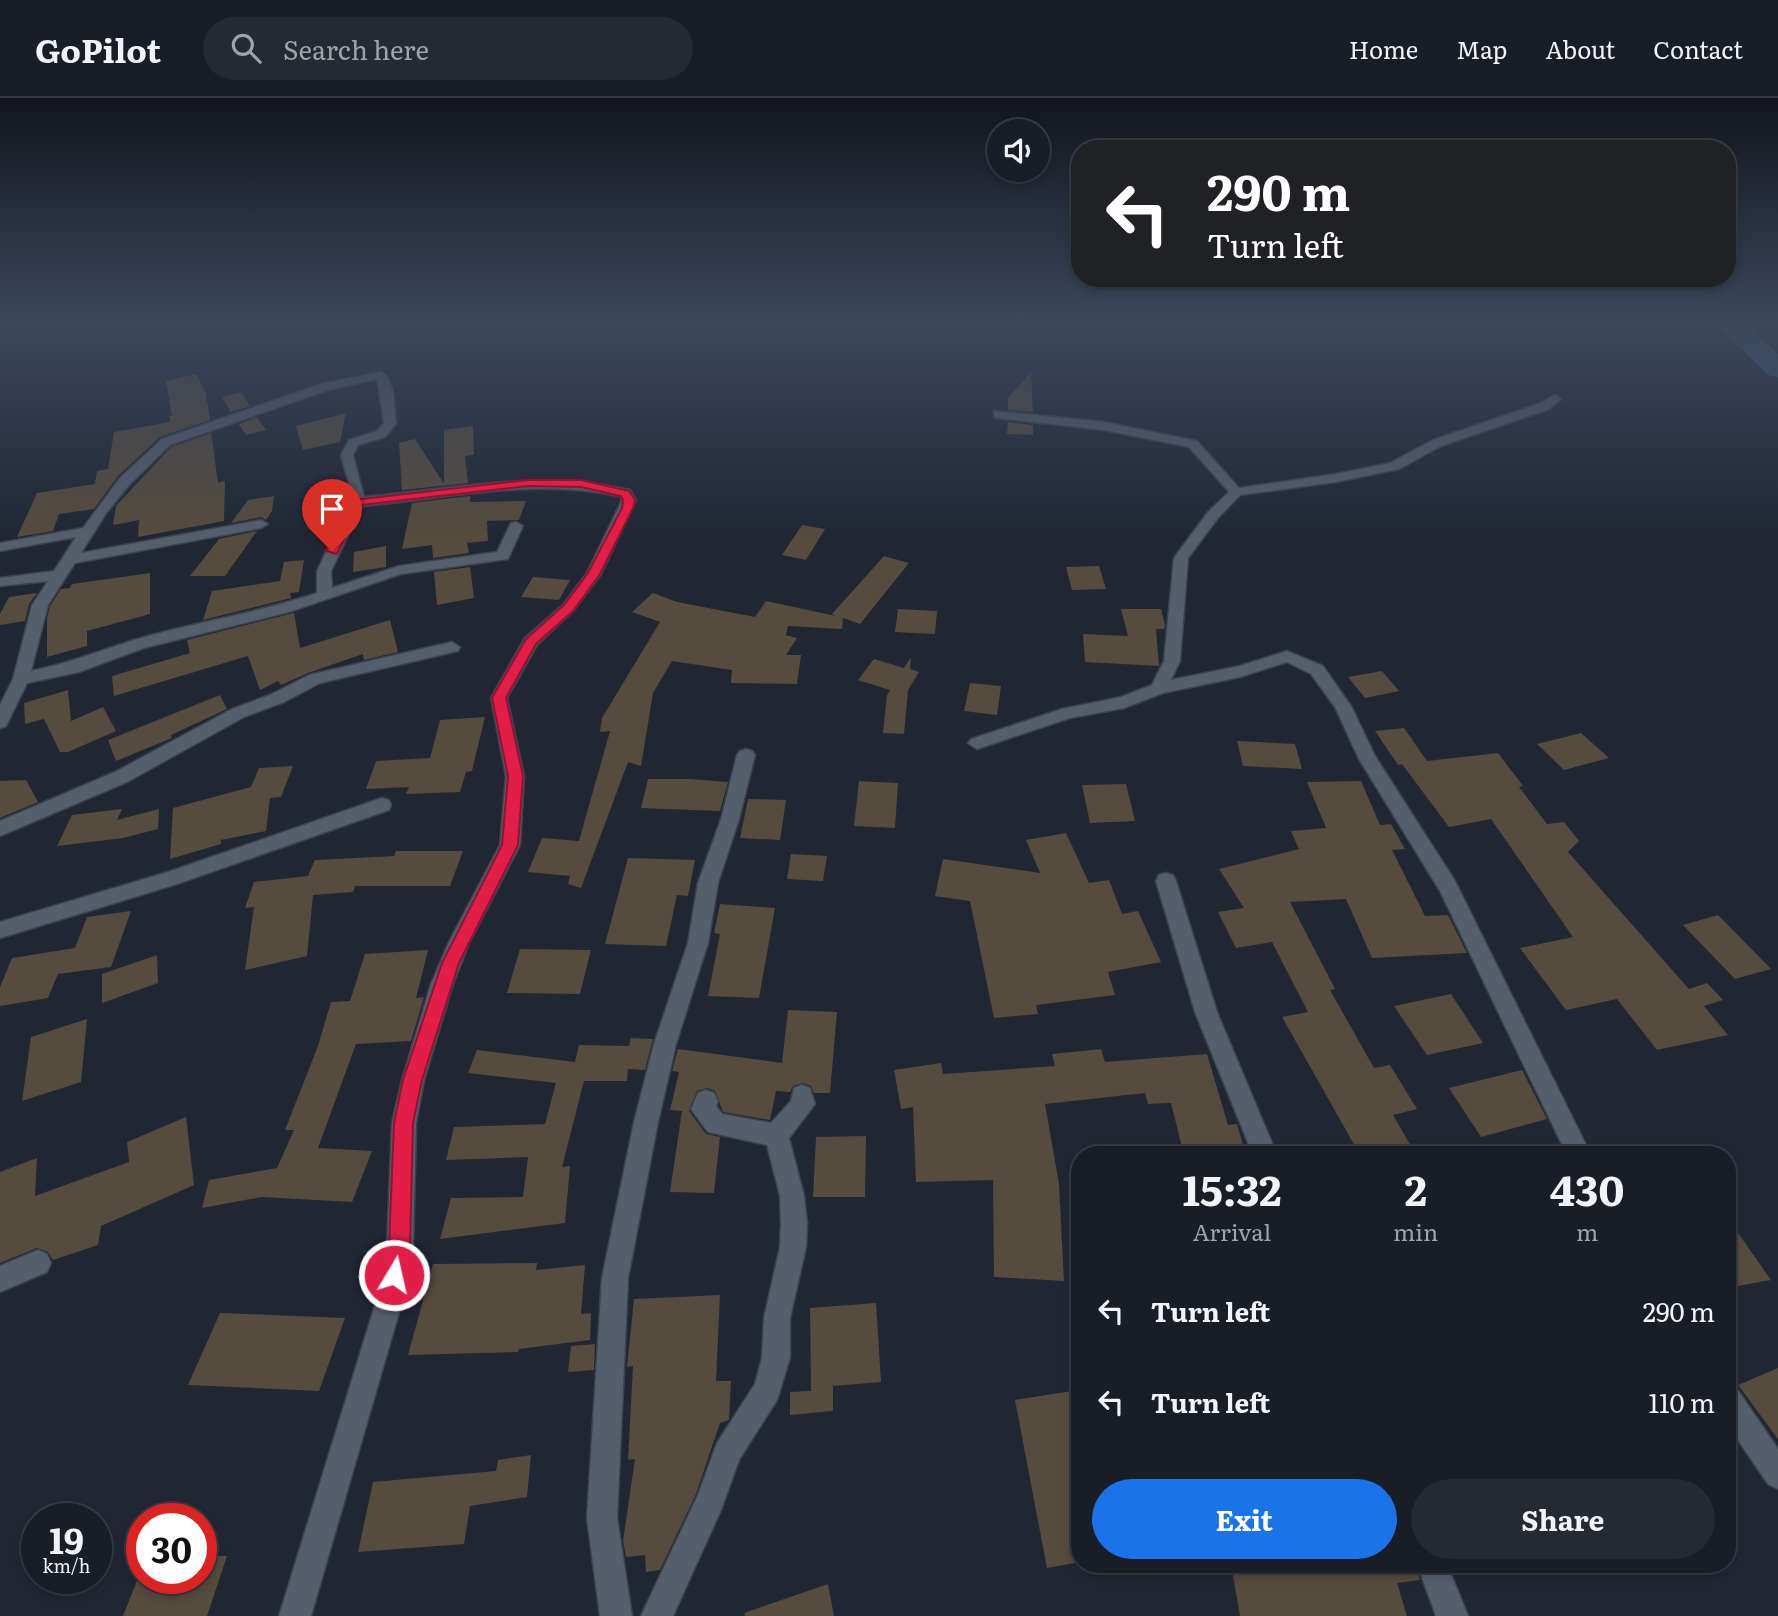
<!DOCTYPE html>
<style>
:root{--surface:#181d26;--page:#252a32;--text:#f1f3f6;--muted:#9fa2a7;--line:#363b43;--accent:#1a73e8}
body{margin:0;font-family:Literata,serif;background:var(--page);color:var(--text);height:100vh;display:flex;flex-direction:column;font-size:26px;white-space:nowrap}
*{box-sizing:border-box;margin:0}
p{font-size:23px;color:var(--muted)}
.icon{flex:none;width:38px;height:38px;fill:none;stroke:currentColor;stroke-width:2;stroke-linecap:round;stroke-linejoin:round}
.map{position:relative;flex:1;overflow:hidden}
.details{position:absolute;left:1071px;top:1048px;width:665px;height:427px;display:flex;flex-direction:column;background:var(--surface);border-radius:28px;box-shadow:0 4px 10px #0003,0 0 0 2px var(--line)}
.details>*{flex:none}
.hud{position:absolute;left:1071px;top:42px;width:665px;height:147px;border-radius:28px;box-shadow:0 4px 10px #0003,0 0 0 2px var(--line);background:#202124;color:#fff;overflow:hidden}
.controls{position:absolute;left:987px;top:21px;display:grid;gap:14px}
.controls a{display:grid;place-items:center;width:63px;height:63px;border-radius:50%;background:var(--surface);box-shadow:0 4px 10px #0003,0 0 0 2px var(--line);font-size:35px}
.speed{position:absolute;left:21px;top:1405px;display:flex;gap:14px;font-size:35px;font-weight:700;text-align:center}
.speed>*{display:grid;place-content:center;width:91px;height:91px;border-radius:50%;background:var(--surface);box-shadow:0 4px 10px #0003,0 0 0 2px var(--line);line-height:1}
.speed small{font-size:18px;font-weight:400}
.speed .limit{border:10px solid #d22;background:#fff;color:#111}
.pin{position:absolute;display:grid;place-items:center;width:60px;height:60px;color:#fff;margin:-72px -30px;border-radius:50% 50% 50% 0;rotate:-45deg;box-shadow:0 0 7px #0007}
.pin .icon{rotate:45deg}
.me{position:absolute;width:77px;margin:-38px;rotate:9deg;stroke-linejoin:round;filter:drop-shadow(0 0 5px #0008)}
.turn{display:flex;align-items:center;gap:24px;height:147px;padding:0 21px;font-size:32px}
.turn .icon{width:91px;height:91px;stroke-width:2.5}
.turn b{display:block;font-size:49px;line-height:60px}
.eta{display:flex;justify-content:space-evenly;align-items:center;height:119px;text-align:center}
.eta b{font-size:42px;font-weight:700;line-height:49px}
.action{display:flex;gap:14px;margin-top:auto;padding:14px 21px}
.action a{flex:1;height:80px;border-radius:42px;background:var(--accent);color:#fff;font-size:28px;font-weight:700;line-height:80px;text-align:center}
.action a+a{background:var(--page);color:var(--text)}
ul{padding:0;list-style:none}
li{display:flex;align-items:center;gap:21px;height:91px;padding:0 21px}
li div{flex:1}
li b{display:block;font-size:26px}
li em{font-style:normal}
header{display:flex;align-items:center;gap:42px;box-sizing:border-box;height:98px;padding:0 35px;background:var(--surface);border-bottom:2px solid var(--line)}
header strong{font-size:33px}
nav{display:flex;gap:38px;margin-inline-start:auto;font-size:24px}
.search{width:490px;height:63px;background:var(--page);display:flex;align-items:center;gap:18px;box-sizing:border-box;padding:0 24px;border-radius:38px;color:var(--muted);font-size:26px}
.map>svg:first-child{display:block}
</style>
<header>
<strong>GoPilot</strong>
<div class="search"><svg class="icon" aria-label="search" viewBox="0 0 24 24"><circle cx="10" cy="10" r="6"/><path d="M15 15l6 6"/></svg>Search here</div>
<nav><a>Home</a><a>Map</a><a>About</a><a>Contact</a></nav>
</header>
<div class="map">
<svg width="1778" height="1518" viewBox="0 0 1778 1518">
<rect width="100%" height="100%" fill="#202733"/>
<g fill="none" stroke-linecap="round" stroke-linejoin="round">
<path fill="#3d5987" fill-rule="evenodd" d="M 1717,226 L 1745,226 L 1778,256 L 1778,279 L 1768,277 Z"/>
</g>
<path fill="#554b3e" d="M 1031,274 L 1033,314 L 1008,312 L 1008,300 Z
M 196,276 L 206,295 L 210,322 L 160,339 L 118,378 L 94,411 L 59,416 L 53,433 L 17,439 L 37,395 L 95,386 L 97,373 L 108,371 L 114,334 L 170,324 L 169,318 L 172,318 L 166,283 Z
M 241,294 L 250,308 L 231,314 L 222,299 Z
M 346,315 L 340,344 L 303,352 L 296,328 Z
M 257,319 L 266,332 L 246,337 L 239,326 Z
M 1008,324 L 1033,327 L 1033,337 L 1007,336 Z
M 473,328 L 474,357 L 465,358 L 468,385 L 402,392 L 399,345 L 415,341 L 444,386 L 444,332 Z
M 211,335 L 218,385 L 225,383 L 224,423 L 138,439 L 139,422 L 113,427 L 116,408 L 171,349 Z
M 274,398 L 272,413 L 266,422 L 261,419 L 231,425 L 248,402 Z
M 470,398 L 470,404 L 526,403 L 519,422 L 487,423 L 488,443 L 467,445 L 469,455 L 433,460 L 432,447 L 402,451 L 412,405 Z
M 802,427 L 825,431 L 806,462 L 782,457 Z
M 257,433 L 225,478 L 190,478 L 219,441 Z
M 386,448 L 386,469 L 353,474 L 354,454 Z
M 884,458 L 909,465 L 860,526 L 843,520 L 842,531 L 788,528 L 786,537 L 797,540 L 786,557 L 801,557 L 797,586 L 731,585 L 732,572 L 672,563 L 653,595 L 641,668 L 628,664 L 581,790 L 568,786 L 570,778 L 528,774 L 542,740 L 579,743 L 610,633 L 600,634 L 602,620 L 660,524 L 632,514 L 653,495 L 677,504 L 755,519 L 766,503 L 836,518 L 832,516 Z
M 304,462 L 299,494 L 290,495 L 291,500 L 203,522 L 212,493 L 280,483 L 284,464 Z
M 1099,468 L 1106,491 L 1072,492 L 1066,469 Z
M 470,469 L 474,500 L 437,507 L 434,474 Z
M 150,475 L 150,516 L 87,533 L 87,548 L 47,559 L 47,520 L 50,508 L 61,491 L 70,490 L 72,486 Z
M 533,479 L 570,482 L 559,502 L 521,499 Z
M 37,495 L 29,506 L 25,523 L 0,527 L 0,516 L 9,499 Z
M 898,511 L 937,513 L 935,536 L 895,534 Z
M 1121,511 L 1161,511 L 1165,527 L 1164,531 L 1156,531 L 1159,568 L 1085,564 L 1083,536 L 1128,538 Z
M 294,515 L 300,550 L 390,522 L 398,554 L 364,562 L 363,556 L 308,575 L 281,587 L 278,583 L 260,592 L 248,558 L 114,598 L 112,578 L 190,555 L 187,542 Z
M 911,559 L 910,571 L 919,574 L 908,592 L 904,636 L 883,635 L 887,597 L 890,592 L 858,582 L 874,561 L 904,570 Z
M 1382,573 L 1399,593 L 1365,600 L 1348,579 Z
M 970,585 L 1001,588 L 997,617 L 964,613 Z
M 68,592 L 71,623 L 103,609 L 116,633 L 68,654 L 60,654 L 44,621 L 25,626 L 24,605 Z
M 220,597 L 227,611 L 171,637 L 172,640 L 116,663 L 108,642 Z
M 485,619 L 472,673 L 466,674 L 460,694 L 406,696 L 409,689 L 366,691 L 376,663 L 430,660 L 440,622 Z
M 1404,630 L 1427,663 L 1498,655 L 1523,688 L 1519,689 L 1547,726 L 1564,724 L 1579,743 L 1568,754 L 1689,891 L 1707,885 L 1723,902 L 1704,908 L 1728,937 L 1657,952 L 1617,901 L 1566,912 L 1520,850 L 1573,839 L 1491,721 L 1449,729 L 1402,666 L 1398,667 L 1375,633 Z
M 1581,635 L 1609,660 L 1564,672 L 1537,646 Z
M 1237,643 L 1295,646 L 1302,671 L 1243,668 Z
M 293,668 L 281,699 L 270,700 L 266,733 L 221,742 L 221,746 L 170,761 L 173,710 L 251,689 L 259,670 Z
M 648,681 L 689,681 L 728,684 L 720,713 L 641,710 Z
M 26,682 L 38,704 L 0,720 L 0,683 Z
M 859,683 L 898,685 L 895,730 L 854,728 Z
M 1361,683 L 1380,727 L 1391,726 L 1405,751 L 1392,752 L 1425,818 L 1448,817 L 1467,855 L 1372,860 L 1346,801 L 1290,804 L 1335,891 L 1330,892 L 1374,970 L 1390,967 L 1417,1011 L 1393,1017 L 1416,1057 L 1360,1057 L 1282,919 L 1308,914 L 1272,844 L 1236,850 L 1218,814 L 1244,810 L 1219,771 L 1299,751 L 1291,733 L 1326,730 L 1307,684 Z
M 1126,686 L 1135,723 L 1090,725 L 1082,687 Z
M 748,701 L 786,702 L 780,742 L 740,740 Z
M 122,711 L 117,722 L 159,711 L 158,731 L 123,740 L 57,748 L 72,717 Z
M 1066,735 L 1089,785 L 1109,782 L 1122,816 L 1138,813 L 1161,864 L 1108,874 L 1115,897 L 1036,907 L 1038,916 L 994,920 L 970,803 L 935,798 L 943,761 L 1040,775 L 1026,742 Z
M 396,753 L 463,753 L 450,788 L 355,788 L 353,794 L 313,797 L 307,858 L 245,872 L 254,809 L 245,810 L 254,784 L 308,778 L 315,762 L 394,758 Z
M 791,756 L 827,758 L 823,783 L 787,781 Z
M 628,760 L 695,762 L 688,798 L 677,797 L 666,848 L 605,846 Z
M 720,806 L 775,810 L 759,900 L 708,898 L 720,836 L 714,835 Z
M 131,813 L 111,869 L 58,876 L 48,900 L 0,908 L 0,889 L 12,860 L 75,850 L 87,819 Z
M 1718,817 L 1771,871 L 1735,881 L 1683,827 Z
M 520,851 L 591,852 L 580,896 L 507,895 Z
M 428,852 L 416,900 L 424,899 L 411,943 L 356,946 L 318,1050 L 372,1053 L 352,1104 L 262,1099 L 202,1110 L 209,1082 L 277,1070 L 294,1032 L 285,1032 L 318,948 L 331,904 L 350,903 L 365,856 Z
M 157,857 L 158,885 L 102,905 L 102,876 Z
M 1451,896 L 1483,945 L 1427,957 L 1394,908 Z
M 788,912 L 837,914 L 830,995 L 814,995 L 811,988 L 803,985 L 793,988 L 790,994 L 776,993 L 770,1022 L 723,1014 L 715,993 L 707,990 L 697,993 L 689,1013 L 706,1036 L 720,1039 L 714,1095 L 670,1094 L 682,1013 L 670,1012 L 679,974 L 672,973 L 678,951 L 782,965 Z
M 87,921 L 81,984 L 22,1003 L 31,939 Z
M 631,940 L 653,941 L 645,972 L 628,971 L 627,983 L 584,983 L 562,1069 L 570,1068 L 565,1125 L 440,1141 L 451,1100 L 523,1099 L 528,1059 L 446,1062 L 454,1029 L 545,1026 L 556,985 L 468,975 L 477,952 L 575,964 L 579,947 L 629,948 Z
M 1101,951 L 1105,964 L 1207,956 L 1228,1027 L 1237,1026 L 1246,1057 L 1184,1057 L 1171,1005 L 1148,1006 L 1145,995 L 1045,1006 L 1059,1086 L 1064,1183 L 994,1179 L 993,1082 L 916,1084 L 913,1009 L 901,1011 L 894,972 L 941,965 L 943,976 L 1055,968 L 1052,956 Z
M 1522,972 L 1547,1021 L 1481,1039 L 1449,990 Z
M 186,1019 L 194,1087 L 101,1128 L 98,1147 L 53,1162 L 48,1154 L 37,1150 L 0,1165 L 0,1074 L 37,1060 L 35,1098 L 129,1064 L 127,1044 Z
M 866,1038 L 865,1099 L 813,1099 L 816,1039 Z
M 1727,1119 L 1771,1182 L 1727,1190 Z
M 537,1165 L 536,1172 L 585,1167 L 581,1216 L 591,1215 L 590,1242 L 519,1251 L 518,1254 L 408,1257 L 433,1166 Z
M 720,1197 L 716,1283 L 731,1283 L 729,1322 L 720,1325 L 696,1396 L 660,1472 L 646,1474 L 645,1457 L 626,1459 L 623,1443 L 635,1361 L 628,1362 L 633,1268 L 627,1269 L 634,1201 Z
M 876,1205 L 881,1284 L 833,1288 L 833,1313 L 790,1317 L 790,1294 L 811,1293 L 810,1210 Z
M 220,1215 L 345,1220 L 319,1293 L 188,1287 Z
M 595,1246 L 594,1272 L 568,1274 L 571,1248 Z
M 1778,1270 L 1778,1341 L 1738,1287 Z
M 1072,1293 L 1080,1328 L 1080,1464 L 1047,1470 L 1015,1302 Z
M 531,1357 L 527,1399 L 470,1408 L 464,1446 L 358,1454 L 373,1384 L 496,1373 L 498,1362 Z
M 201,1458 L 227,1458 L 207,1518 L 123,1518 L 138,1480 L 201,1480 Z
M 1231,1466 L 1415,1466 L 1420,1482 L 1397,1485 L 1407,1518 L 1240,1518 Z
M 828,1486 L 834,1518 L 745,1518 L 744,1515 Z"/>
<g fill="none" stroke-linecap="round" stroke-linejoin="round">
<defs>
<path id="minor" d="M 381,274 C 396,281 394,311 396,326 L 385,339 L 358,347 L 353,357 L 364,399 C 453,391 541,371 630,392 L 636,402 L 601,476 L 573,513 L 537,547 L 507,600 L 524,678 L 520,747 L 469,845 L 453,886 L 424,982 L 416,1025 L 413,1149 L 402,1204 L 311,1518 L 279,1518 L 376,1204 L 387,1149 L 392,1025 L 402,982 L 431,886 L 449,844 L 500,747 L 506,678 L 491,600 L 525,540 L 563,507 L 587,475 L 622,402 L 620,398 C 533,380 449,400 362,408 L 331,473 L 332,490 L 399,468 L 497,454 L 511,425 L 516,424 L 523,428 L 508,461 L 401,476 L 289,514 L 144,550 L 79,574 L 27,585 L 6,628 L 0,630 L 0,607 L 13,581 L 32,507 L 48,483 L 0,488 L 0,480 L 54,473 L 76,439 L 0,453 L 0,445 L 83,430 L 120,380 L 162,341 L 321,286 ZM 377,281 L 384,325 L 377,333 L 349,342 L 341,357 L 351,393 L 350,404 L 317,473 L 317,495 C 257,515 195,524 134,542 C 99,553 67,566 31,573 L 48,507 L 75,465 L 261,430 L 268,426 L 261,422 L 81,455 L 107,414 L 130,386 L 170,347 L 328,292 Z
M 1555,297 L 1561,301 L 1549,311 L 1441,348 L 1399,371 L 1336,384 L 1240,397 L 1218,420 L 1188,460 L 1180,563 L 1171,582 L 1240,568 L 1287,553 L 1323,568 L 1351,608 L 1375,658 L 1455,783 L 1591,1057 L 1567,1057 L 1440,793 L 1359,661 L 1335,609 L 1311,576 L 1287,564 L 1240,579 L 1163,595 L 1124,610 L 1070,620 L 977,651 L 968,645 L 971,641 L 1062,611 L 1121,599 L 1152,587 L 1164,563 L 1174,460 L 1208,414 L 1229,394 L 1189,349 L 1104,332 L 998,320 L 994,319 L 994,313 L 1104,324 L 1197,343 L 1239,390 L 1336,376 L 1390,365 L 1433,342 L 1541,305 Z
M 452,544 L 460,549 L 458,553 L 320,585 L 284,604 L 244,619 L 127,684 L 0,738 L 0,723 L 115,674 L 232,611 L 272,596 L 309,577 Z
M 746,651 L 752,653 L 755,657 L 739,721 L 718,785 L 708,845 L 676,946 L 658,1024 L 628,1180 L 617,1420 L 632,1518 L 600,1518 L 587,1420 L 602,1180 L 634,1024 L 654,946 L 688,845 L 698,785 L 721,721 L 737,657 L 740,653 Z
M 382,700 L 389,702 L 391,707 L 389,712 L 177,786 L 0,840 L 0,824 L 168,774 Z
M 1166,775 L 1173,777 L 1176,783 L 1217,914 L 1277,1057 L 1253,1057 L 1195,914 L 1156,783 L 1159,777 Z
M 802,987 L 810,990 L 815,1006 L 789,1040 L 804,1098 L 807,1125 L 806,1149 L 790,1220 L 790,1260 L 777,1302 L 739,1362 L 721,1412 L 673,1518 L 641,1518 L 698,1397 L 717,1345 L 755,1286 L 762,1260 L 764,1220 L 780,1149 L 781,1125 L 780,1098 L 767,1047 L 708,1034 L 691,1011 L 698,995 L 706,992 L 714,995 L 718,1003 L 716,1008 L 722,1016 L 771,1025 L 791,1003 L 794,990 Z
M 38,1152 L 47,1156 L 51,1165 L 47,1174 L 0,1194 L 0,1168 Z
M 1727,1287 L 1737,1291 L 1778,1351 L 1778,1391 L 1768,1386 L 1727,1326 Z
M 1417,1466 L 1447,1466 L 1468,1518 L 1436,1518 Z"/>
</defs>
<use href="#minor" stroke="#3c424d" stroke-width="3"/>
<use href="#minor" fill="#555e6b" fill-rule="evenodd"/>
</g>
<linearGradient id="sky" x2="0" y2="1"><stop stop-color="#12151c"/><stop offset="0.51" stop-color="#3c475b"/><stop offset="1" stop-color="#3c475b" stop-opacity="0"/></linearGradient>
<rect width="1778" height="439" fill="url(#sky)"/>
<path fill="#e11d48" stroke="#92132f" stroke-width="2" d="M 528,382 L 581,382 L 629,393 L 635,402 L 633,410 L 600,476 L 573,513 L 536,546 L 506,600 L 523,678 L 518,747 L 459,865 L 422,982 L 413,1025 L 410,1149 L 402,1184 L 394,1187 L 387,1184 L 384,1177 L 389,1149 L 394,1025 L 403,982 L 442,865 L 502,747 L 508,678 L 492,600 L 526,541 L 564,507 L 588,475 L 622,410 L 623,402 L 621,398 L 581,389 L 528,388 L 361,407 L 337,456 L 326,453 L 353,402 Z"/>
</svg>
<div class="controls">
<a><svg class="icon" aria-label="sound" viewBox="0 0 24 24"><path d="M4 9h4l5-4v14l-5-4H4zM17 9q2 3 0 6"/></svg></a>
</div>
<div class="speed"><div>19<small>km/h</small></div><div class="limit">30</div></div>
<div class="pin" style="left:332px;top:453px;background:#d93025"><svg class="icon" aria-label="arrive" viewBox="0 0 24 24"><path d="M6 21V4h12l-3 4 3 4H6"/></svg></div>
<svg class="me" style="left:394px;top:1177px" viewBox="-20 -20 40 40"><circle r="17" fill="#e11d48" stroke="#fff" stroke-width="3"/><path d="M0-11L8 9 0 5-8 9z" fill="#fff"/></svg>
<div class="hud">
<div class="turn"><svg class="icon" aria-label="left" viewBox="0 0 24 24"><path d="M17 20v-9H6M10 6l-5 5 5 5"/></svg><div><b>290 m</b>Turn left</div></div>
</div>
<section class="details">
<div class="eta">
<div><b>15:32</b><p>Arrival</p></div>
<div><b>2</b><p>min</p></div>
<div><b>430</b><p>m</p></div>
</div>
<ul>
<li><svg class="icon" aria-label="left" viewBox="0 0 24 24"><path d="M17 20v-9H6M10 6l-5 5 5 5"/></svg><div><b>Turn left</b></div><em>290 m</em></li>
<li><svg class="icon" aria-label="left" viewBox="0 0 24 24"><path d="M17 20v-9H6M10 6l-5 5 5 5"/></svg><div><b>Turn left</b></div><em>110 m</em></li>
</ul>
<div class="action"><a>Exit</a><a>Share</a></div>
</section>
</div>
